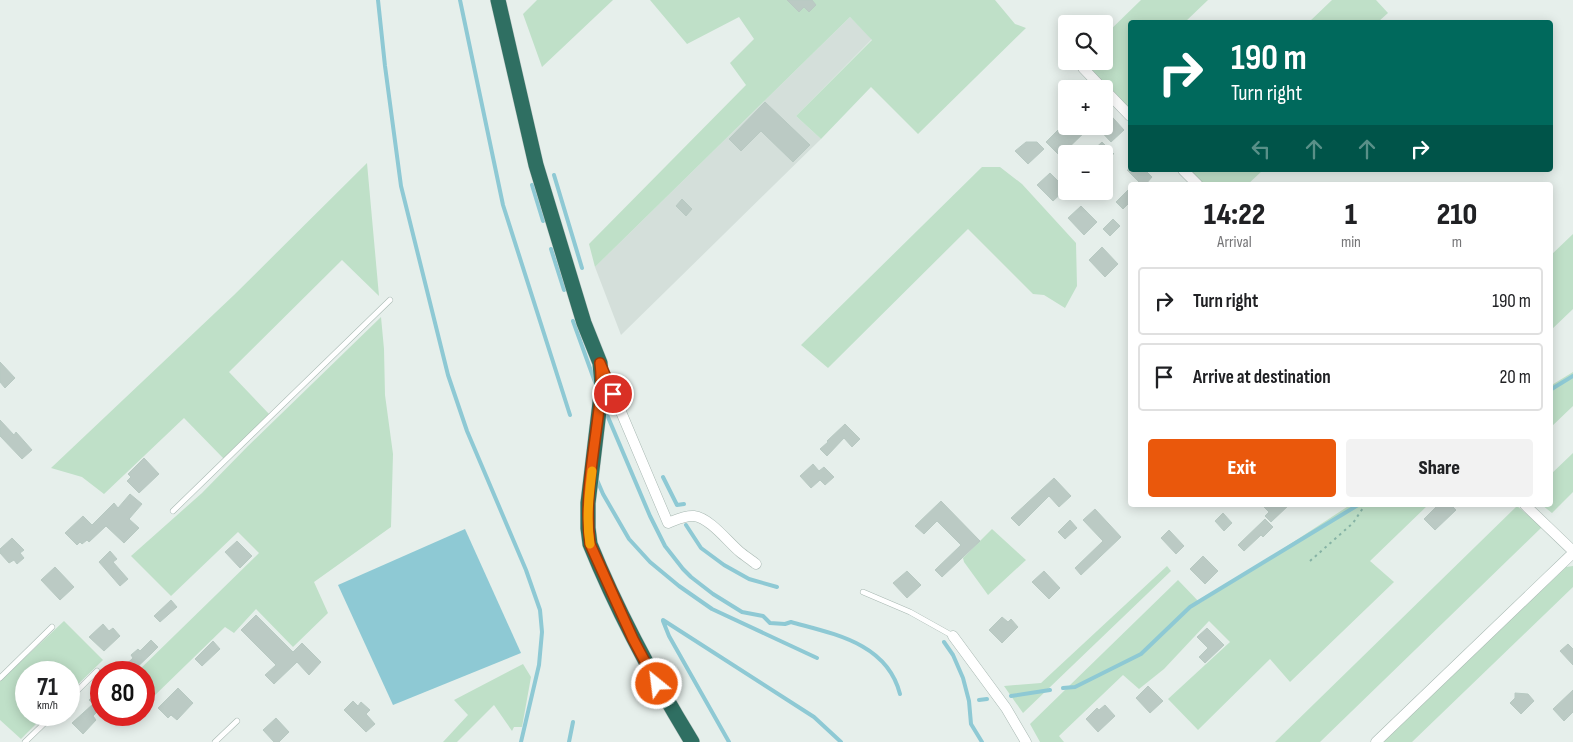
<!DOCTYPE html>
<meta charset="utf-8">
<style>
:root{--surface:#fff;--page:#f2f2f2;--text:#202124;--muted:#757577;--line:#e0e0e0;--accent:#ea580c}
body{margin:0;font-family:"Sofia Sans Condensed",sans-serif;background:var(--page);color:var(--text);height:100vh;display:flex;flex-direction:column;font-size:19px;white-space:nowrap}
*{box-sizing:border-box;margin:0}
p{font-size:16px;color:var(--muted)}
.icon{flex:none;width:28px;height:28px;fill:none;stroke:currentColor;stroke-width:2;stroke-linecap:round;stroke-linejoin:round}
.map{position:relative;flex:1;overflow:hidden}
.sheet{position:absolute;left:1128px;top:182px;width:425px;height:325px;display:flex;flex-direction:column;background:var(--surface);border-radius:5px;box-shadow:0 2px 12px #0003}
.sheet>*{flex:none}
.hud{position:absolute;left:1128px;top:20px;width:425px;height:152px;border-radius:5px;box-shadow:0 2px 12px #0003;background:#00695c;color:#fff;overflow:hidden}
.tools{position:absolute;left:1058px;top:15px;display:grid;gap:10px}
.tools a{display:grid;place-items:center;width:55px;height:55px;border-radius:5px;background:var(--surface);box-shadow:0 2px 12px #0003;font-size:25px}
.speed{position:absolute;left:15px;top:661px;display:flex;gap:10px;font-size:25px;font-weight:700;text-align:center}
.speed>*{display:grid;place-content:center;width:65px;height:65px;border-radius:50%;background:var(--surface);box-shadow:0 2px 12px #0003;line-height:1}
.speed small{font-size:12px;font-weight:400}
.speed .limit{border:8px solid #d22;background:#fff;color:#111}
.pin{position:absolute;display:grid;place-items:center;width:42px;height:42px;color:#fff;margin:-21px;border:2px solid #fff;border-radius:50%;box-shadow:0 1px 5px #0007}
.me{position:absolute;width:55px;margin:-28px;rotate:331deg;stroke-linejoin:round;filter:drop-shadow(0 0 4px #0008)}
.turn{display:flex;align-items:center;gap:18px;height:105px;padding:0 20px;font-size:22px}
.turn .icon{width:65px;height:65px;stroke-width:2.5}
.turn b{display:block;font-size:35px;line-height:42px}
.lanes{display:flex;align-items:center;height:48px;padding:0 20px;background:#0003;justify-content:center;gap:25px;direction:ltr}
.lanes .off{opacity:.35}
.eta{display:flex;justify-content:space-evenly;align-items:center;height:85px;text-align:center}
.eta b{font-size:30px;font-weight:800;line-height:35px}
.cta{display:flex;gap:10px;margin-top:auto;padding:10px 20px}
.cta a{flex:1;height:58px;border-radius:5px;background:var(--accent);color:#fff;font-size:20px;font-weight:800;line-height:58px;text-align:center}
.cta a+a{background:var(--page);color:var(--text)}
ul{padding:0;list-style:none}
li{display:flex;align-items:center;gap:15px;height:68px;margin:0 10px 8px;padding:0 10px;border:2px solid var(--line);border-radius:5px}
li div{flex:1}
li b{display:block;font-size:19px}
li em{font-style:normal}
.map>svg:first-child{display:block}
</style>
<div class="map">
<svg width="1573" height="742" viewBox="0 0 1573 742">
<rect width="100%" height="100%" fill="#e6efeb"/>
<path fill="#d4dfda" d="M 850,17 L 872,39 L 796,116 L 821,139 L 621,335 L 595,267 Z"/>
<path fill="#bfe0c8" d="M 537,0 L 613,0 L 542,67 L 523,14 Z
M 650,0 L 995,0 L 1015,24 L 1026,28 L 918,134 L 871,87 L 821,139 L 796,116 L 872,40 L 850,17 L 595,267 L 589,244 L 746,85 L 730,63 L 754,39 L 739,17 L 687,44 Z
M 1141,0 L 1208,0 L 1185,22 L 1130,22 L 1130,112 L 1083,61 L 1104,61 L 1104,36 Z
M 1332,0 L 1376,0 L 1388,13 L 1378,22 L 1309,22 Z
M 367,163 L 379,296 L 342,260 L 229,372 L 270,415 L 224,459 L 184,418 L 104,494 L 82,477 L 51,468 L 234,295 Z
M 982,167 L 1000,167 L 1022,184 L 1076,243 L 1077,286 L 1065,308 L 1044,295 L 1033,294 L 968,229 L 828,368 L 801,345 Z
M 1189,170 L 1261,170 L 1262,171 L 1247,185 L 1204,185 Z
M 1573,234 L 1573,309 L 1550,331 L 1550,256 Z
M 381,317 L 384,349 L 385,395 L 393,454 L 391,527 L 314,582 L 328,613 L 293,647 L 256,609 L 234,633 L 225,627 L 150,700 L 144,694 L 144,672 L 137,672 L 259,553 L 238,532 L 171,596 L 131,556 L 202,493 L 248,446 Z
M 1573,372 L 1573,406 L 1550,428 L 1550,386 Z
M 1573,453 L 1573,492 L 1552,513 L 1542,505 L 1550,505 L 1550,475 Z
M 1350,505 L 1428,505 L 1370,561 L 1394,582 L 1290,682 L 1270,659 L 1198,730 L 1168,699 L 1230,642 L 1209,621 L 1164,669 L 1139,689 L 1123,675 L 1059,736 L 1064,742 L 1040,742 L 1030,724 L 1178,580 L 1200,603 Z
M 1517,506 L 1542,527 L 1320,742 L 1275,742 Z
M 992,529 L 1026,560 L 988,595 L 964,562 L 963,558 Z
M 1167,566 L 1171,571 L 1023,713 L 1004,686 L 1041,683 Z
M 1573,566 L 1573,587 L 1412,742 L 1383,742 L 1566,567 Z
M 64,621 L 103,660 L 69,693 L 69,672 L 26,672 L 26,715 L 45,715 L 21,739 L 0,720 L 0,681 Z
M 523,664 L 531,677 L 522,727 L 514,727 L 512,731 L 494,705 L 457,742 L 443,742 L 468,715 L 454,700 Z"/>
<path fill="#8ec9d4" d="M 465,529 L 521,653 L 393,705 L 338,585 Z"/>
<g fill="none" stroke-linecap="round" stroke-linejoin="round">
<path stroke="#8ec9d4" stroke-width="4" d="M 378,0 L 385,66 L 401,186 L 448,375 L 467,431 L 526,570 L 540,610 L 542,632 L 539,665 L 521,742
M 460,0 L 503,205 L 570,415
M 554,175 L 582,268
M 532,185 L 543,221
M 551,249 L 564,290
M 573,321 L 595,382
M 1550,390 L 1573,376
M 605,410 L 650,516 L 665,546 L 683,569 L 691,577 L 713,594 L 742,612 L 763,616 L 770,623 L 785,624 L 791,622 C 834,634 887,643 900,694
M 663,477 L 677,505 L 684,504
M 597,480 L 603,494 L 629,539 L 650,562 L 679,586 L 712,609 L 817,658
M 686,525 L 701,548 L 724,565 L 749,579 L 777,587
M 663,620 L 814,717 L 841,742
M 663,621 L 669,636 L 729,742
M 944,642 L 953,655 L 963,678 L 969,701 L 971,724 L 982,742
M 1063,688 L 1075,687 L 1141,654 L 1190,607 L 1358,505
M 1011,696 L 1050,690
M 979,700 L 987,699
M 569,742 L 573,722"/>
</g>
<path fill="#bbcac4" stroke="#b8c9c2" d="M 787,0 L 812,0 L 816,5 L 809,12 L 804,7 L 799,12 Z
M 765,102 L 810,145 L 793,162 L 761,131 L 741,151 L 729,139 Z
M 1104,108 L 1124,130 L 1111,142 L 1096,126 L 1104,126 Z
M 1065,123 L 1066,126 L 1069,126 L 1073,131 L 1077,126 L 1091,126 L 1060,156 L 1046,142 Z
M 1026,142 L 1037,142 L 1044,149 L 1028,164 L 1015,151 Z
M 1102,142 L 1114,154 L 1089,154 Z
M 1127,170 L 1145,170 L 1152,177 L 1145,185 L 1142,185 Z
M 1050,173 L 1066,189 L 1053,201 L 1037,185 Z
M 1130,188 L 1130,202 L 1123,209 L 1116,202 Z
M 682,199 L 692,209 L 686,216 L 676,206 Z
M 1081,206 L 1097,222 L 1084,235 L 1068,218 Z
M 1113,219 L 1120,226 L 1110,236 L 1103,229 Z
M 1102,247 L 1118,264 L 1105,277 L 1089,260 Z
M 0,362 L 15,378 L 5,388 L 0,382 Z
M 0,420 L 14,435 L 16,432 L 32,450 L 22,459 L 0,436 Z
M 845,424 L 860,439 L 852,447 L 844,438 L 827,456 L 820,449 L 828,442 L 827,441 Z
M 144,458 L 159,474 L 139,493 L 127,481 L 131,477 L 128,474 Z
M 813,464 L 819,471 L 824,467 L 834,477 L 825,485 L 820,480 L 811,488 L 800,476 Z
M 1054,478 L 1071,496 L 1059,507 L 1049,496 L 1019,526 L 1011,518 Z
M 130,494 L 142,504 L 129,519 L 139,528 L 124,543 L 106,526 L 89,542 L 87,540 L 82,544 L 80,542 L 77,545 L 65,533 L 83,516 L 92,525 L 114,503 L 118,508 Z
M 941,501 L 980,541 L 942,577 L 935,570 L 961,545 L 937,521 L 924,534 L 915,526 Z
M 1262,505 L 1289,505 L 1271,522 L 1265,516 L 1269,512 Z
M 1438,505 L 1451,505 L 1456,510 L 1435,530 L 1424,519 Z
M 1095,509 L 1121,537 L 1081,575 L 1075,568 L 1103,541 L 1083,520 Z
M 1223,513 L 1232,523 L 1224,531 L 1215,521 Z
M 1265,519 L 1273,527 L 1263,537 L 1261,535 L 1244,551 L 1238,545 Z
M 1070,520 L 1077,528 L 1065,539 L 1058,532 Z
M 1169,530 L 1184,546 L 1176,554 L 1161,538 Z
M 12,538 L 24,550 L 20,553 L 24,558 L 17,564 L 14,560 L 9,563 L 0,553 L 0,549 Z
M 237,541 L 252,556 L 240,568 L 225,552 Z
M 110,551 L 117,559 L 113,562 L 128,579 L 120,586 L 99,562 Z
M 1203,556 L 1218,571 L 1205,584 L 1190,569 Z
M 55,567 L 74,587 L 60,600 L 41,580 Z
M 907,571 L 921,585 L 907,598 L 893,583 Z
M 1044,571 L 1060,588 L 1049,599 L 1032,582 Z
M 171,600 L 177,607 L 160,622 L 154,616 Z
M 256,615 L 293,652 L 302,643 L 321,662 L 309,675 L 297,662 L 274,684 L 265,675 L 276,665 L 241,630 Z
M 1002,617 L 1008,622 L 1011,619 L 1018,627 L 1002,643 L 989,630 Z
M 103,624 L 109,631 L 113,628 L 120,636 L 104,651 L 89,637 Z
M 1207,628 L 1224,645 L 1205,663 L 1199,657 L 1208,648 L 1197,637 Z
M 151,640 L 158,647 L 151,654 L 132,672 L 118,672 L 133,658 L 131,655 L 138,649 L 140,651 Z
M 213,641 L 220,649 L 202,666 L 195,659 Z
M 1568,644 L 1573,649 L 1573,665 L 1560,651 Z
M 1148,686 L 1163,701 L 1150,713 L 1136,698 Z
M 101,688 L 101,712 L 99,710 L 93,716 L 96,720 L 83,734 L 72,723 L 93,704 L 89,700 Z
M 178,688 L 193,703 L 177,720 L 171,715 L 168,718 L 158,708 Z
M 1573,690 L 1573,712 L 1564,721 L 1553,709 Z
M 1515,693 L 1528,694 L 1534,701 L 1521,714 L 1510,703 L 1515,698 Z
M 353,701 L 358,706 L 361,702 L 370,710 L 366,714 L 375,724 L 366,732 L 344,710 Z
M 1105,705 L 1115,716 L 1098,732 L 1086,719 L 1097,708 L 1099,710 Z
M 276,718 L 289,732 L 279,742 L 274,742 L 263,730 Z"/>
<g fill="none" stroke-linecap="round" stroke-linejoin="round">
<defs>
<path id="lane" d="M 173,511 L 390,300
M 863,592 L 910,612 L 953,636
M 0,678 L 52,627
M 69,699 L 97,671
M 25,742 L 53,715
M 215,742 L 237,721"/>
<path id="street" d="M 1083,68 L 1103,89
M 1104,89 L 1130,116
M 1183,170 L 1198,185
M 605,374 L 668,523 C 676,520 685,515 694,516 C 710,518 728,542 740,552 C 745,556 751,560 756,564
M 1525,505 L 1573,551
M 953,636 L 1006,708 L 1026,742
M 1376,742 L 1573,553"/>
<path id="highway" d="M 498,0 L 536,165 L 584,323 L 600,363 L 602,386 L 588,503 L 588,528 L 590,544 C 618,613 653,678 692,742"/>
</defs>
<use href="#lane" stroke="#a8b8b2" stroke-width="6"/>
<use href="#street" stroke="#a8b8b2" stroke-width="11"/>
<use href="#highway" stroke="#c2cac8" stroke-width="16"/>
<path stroke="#86b3a5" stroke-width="2" stroke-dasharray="2.5 4" stroke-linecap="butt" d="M 1310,561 L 1353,523 L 1365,505"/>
<use href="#lane" stroke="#fff" stroke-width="5"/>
<use href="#street" stroke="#fff" stroke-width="10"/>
<use href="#highway" stroke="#2f6f62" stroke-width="15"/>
</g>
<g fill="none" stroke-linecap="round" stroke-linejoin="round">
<defs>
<path id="route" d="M 613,394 L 600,363 C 603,386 599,409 596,432 C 591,469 585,507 590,544 L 633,639 L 657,684"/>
</defs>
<use href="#route" stroke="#983908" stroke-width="12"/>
<use href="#route" stroke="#ea580c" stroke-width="9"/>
<path stroke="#f59e0b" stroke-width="9" d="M 590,544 C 586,520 589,495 592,471"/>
</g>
</svg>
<div class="tools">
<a><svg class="icon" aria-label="search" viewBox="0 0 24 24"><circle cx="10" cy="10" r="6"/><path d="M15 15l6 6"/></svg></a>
<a>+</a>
<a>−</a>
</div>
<div class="speed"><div>71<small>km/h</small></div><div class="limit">80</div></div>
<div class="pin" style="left:613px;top:394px;background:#d93025"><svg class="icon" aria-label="arrive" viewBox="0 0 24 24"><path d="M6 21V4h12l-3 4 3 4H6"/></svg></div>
<svg class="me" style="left:657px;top:684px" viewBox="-20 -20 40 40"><circle r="17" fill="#ea580c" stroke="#fff" stroke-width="3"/><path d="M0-11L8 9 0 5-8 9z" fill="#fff"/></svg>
<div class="hud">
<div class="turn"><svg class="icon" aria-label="right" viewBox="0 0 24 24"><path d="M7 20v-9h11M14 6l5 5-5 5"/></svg><div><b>190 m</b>Turn right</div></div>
<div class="lanes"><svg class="icon off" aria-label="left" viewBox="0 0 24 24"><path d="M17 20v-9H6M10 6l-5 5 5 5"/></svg><svg class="icon off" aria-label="ahead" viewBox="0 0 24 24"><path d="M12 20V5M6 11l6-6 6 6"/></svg><svg class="icon off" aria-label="ahead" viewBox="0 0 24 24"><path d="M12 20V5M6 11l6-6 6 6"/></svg><svg class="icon" aria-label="right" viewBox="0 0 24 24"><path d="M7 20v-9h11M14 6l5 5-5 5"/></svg></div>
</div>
<section class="sheet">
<div class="eta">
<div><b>14:22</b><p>Arrival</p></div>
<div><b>1</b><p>min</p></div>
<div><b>210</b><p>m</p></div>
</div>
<ul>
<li><svg class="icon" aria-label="right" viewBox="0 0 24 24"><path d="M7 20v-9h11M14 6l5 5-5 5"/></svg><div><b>Turn right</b></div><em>190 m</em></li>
<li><svg class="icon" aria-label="arrive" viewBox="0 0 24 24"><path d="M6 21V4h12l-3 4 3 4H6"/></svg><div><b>Arrive at destination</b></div><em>20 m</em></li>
</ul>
<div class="cta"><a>Exit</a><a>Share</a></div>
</section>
</div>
